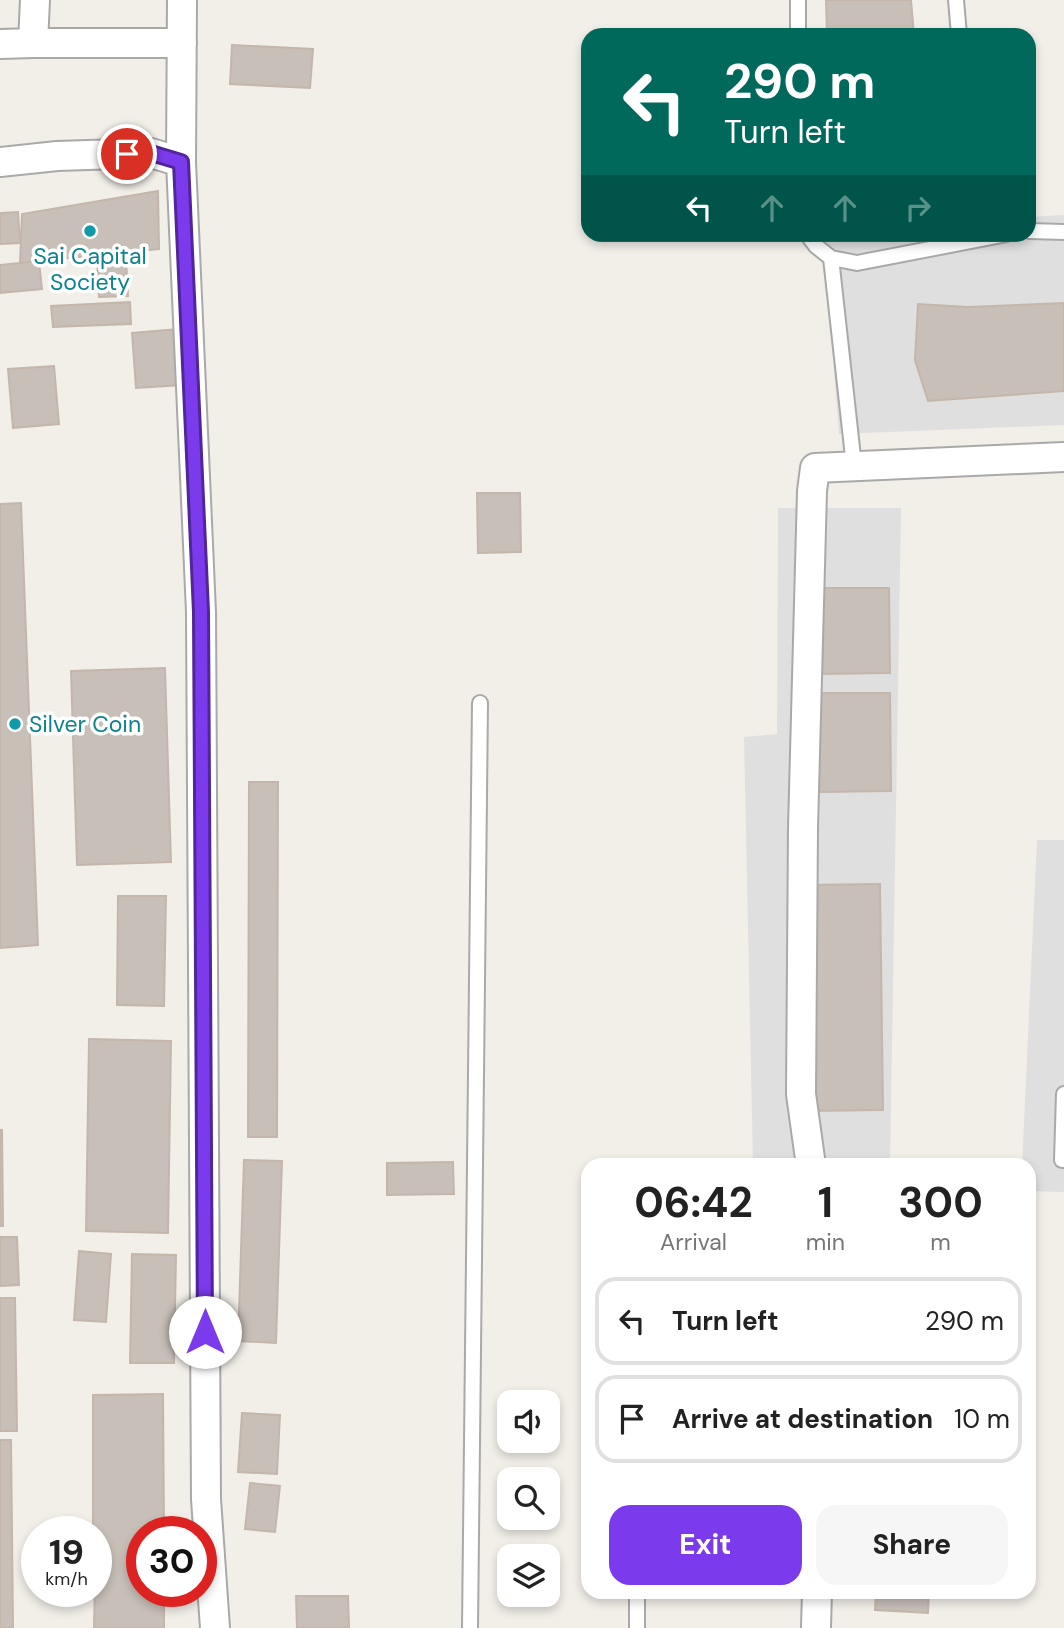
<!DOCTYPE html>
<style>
:root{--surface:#fff;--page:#f6f6f6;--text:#222;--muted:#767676;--line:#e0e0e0;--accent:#7c3aed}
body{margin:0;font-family:"DM Sans",sans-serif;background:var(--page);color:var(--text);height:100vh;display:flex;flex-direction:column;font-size:26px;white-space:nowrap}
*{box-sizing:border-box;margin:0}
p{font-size:23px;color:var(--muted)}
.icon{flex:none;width:38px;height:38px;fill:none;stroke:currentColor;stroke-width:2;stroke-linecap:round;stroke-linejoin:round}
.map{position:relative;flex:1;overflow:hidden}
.panel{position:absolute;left:581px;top:1158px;width:455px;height:441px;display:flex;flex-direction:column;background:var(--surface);border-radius:21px;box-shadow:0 4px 10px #0003}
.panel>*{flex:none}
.banner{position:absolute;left:581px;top:28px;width:455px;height:214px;border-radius:21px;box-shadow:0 4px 10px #0003;background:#00695c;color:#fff;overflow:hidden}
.tools{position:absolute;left:497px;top:1390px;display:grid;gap:14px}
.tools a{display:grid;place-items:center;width:63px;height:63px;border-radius:14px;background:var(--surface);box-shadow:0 4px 10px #0003;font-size:35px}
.speed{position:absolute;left:21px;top:1516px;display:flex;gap:14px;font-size:35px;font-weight:700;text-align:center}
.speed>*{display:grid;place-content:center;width:91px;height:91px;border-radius:50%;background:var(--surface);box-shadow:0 4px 10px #0003;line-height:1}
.speed small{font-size:18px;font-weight:400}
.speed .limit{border:10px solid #d22;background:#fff;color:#111}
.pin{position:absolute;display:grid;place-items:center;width:60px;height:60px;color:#fff;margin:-30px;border:4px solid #fff;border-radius:50%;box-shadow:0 2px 7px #0007}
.me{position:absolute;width:77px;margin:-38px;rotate:0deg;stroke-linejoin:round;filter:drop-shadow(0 0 5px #0008)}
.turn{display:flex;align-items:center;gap:24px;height:147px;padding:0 28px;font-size:32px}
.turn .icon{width:91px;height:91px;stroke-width:2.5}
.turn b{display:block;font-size:49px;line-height:60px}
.lanes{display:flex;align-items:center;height:66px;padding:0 28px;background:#0003;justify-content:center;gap:35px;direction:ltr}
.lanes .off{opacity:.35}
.eta{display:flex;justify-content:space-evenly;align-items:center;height:119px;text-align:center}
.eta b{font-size:42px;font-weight:700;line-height:49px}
.primary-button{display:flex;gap:14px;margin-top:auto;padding:14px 28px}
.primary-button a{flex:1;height:80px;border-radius:21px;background:var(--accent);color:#fff;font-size:28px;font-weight:700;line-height:80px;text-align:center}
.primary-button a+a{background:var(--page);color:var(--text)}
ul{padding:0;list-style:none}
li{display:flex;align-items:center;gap:21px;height:88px;margin:0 14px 10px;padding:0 14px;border:4px solid var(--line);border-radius:21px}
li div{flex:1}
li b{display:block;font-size:26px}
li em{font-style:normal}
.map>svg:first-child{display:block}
</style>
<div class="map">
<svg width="1064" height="1628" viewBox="0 0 1064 1628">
<rect width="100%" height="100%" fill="#f2efe9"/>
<path fill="#e0dfdf" d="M 1064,215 L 1064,425 L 839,434 L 823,235 L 1029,234 L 1029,217 Z
M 778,508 L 901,508 L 890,1165 L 753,1165 L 744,737 L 777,734 Z
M 1037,840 L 1064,840 L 1064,1192 L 1029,1191 L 1029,1166 L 1022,1166 Z"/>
<path fill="#c7bfb8" stroke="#c4b6ab" stroke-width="2" d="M 826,0 L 911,0 L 914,35 L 827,35 Z
M 232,45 L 313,49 L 310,88 L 230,84 Z
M 158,191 L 159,249 L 20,263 L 22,214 Z
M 18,212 L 20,243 L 0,244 L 0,213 Z
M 126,258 L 128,296 L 99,297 L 97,259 Z
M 39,261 L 42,289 L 0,293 L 0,265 Z
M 130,302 L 131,324 L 53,327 L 51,306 Z
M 1064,303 L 1064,391 L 928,401 L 915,360 L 918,304 L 968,307 Z
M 178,329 L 183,385 L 136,388 L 132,333 Z
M 54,366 L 59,424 L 13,428 L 8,369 Z
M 477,493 L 520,493 L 521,552 L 478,553 Z
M 21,503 L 38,945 L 0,948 L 0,504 Z
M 819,588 L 889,588 L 890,673 L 820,674 Z
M 165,668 L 171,862 L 77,865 L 71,671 Z
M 817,693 L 890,693 L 891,791 L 819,792 Z
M 249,782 L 278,782 L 277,1137 L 248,1137 Z
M 880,884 L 883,1110 L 806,1111 L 803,885 Z
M 118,896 L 166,896 L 164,1006 L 117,1005 Z
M 89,1039 L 171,1041 L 168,1233 L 86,1231 Z
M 0,1130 L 2,1130 L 3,1226 L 0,1226 Z
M 244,1160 L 282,1161 L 276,1343 L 238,1341 Z
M 453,1162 L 454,1194 L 387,1195 L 387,1163 Z
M 0,1237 L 17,1237 L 19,1285 L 0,1286 Z
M 79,1251 L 111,1254 L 106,1322 L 74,1320 Z
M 132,1254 L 176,1255 L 174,1363 L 130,1363 Z
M 0,1298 L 15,1298 L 17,1431 L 0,1431 Z
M 163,1394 L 164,1531 L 142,1531 L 142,1591 L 164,1591 L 164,1628 L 94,1628 L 96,1531 L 93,1531 L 93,1395 Z
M 242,1413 L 280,1415 L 277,1474 L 238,1472 Z
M 0,1440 L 11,1440 L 13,1628 L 0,1628 Z
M 250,1483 L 280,1486 L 275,1532 L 245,1529 Z
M 876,1592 L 929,1592 L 928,1613 L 875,1610 Z
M 296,1596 L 348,1596 L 349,1628 L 297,1628 Z"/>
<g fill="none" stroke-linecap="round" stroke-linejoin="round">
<defs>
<path id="service" d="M 956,0 L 959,35
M 798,35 L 798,0
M 1029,231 L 1064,232
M 807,234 L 816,246 L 831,258 L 857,263 L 1007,234
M 831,258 L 854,466
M 1064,1094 L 1062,1160 L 1064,1160
M 637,1592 L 637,1628
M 470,1628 L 480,703"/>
<path id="minor" d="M 35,0 L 33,43 L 182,43
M 0,44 L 33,43
M 0,162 L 57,156 L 151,153 L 181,162 L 182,0
M 181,162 L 201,612 L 206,1499 L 215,1628
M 811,1166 L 801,1094 L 803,828 L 812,491 L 815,468 L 1064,457
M 816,1628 L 817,1592"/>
</defs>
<use href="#service" stroke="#a9a9a9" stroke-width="18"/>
<use href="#minor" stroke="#a9a9a9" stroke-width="32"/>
<use href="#service" stroke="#fff" stroke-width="14"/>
<use href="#minor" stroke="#fff" stroke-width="28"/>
</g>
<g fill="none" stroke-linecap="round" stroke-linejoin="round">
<defs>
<path id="route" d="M 127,154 L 151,153 L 181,162 L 201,612 L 205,1332"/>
</defs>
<use href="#route" stroke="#51269a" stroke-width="18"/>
<use href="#route" stroke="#7c3aed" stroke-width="12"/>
</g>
<g fill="#0f9aa8" stroke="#fff" stroke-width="2.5">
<circle cx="90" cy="231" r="7"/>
<circle cx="15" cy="724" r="7"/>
</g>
<g text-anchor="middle" stroke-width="7" stroke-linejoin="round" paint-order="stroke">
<g font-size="23" fill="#0d838f" stroke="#fff">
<text x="90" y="264">Sai Capital<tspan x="90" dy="26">Society</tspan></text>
<text x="29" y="732" text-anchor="start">Silver Coin</text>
</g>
</g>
</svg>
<div class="tools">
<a><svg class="icon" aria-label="sound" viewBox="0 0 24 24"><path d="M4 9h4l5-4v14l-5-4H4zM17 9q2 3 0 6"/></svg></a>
<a><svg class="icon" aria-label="search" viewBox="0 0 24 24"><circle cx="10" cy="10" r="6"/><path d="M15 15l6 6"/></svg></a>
<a><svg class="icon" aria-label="layers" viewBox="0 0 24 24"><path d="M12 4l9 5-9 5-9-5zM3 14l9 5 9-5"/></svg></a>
</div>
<div class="speed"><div>19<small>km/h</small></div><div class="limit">30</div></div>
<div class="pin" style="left:127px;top:154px;background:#d93025"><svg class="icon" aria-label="arrive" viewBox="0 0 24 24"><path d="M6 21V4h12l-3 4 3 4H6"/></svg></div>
<svg class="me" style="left:205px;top:1332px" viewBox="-20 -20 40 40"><circle r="19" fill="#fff"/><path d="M0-13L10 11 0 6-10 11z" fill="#7c3aed"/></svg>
<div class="banner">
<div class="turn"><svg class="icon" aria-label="left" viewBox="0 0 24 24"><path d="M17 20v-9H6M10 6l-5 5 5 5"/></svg><div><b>290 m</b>Turn left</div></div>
<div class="lanes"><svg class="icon" aria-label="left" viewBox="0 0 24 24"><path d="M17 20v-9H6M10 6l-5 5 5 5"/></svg><svg class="icon off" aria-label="ahead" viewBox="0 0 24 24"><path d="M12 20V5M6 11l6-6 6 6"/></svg><svg class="icon off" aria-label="ahead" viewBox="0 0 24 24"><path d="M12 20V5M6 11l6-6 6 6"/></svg><svg class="icon off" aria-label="right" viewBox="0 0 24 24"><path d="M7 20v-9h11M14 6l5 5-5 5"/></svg></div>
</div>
<section class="panel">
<div class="eta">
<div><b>06:42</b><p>Arrival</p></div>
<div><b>1</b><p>min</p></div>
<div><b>300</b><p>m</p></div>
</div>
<ul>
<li><svg class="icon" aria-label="left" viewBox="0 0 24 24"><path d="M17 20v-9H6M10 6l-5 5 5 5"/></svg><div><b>Turn left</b></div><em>290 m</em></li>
<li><svg class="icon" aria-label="arrive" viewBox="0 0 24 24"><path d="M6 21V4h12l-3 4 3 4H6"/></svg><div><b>Arrive at destination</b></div><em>10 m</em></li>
</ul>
<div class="primary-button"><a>Exit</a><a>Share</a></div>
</section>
</div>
